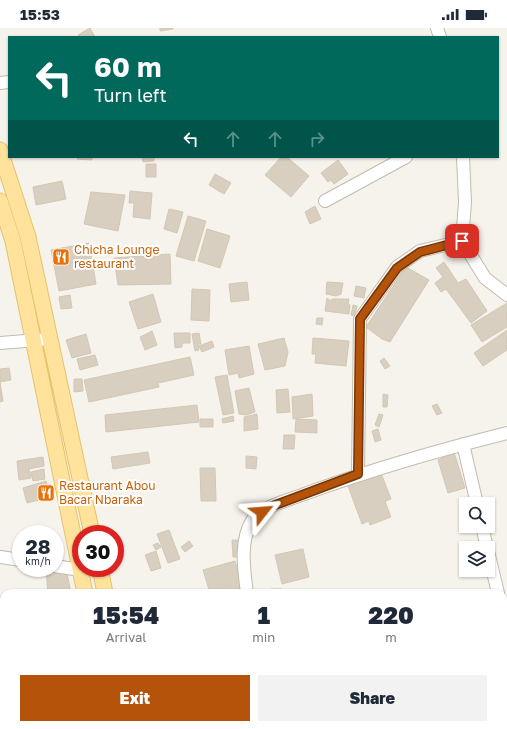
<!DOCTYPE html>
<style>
:root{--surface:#fff;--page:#f2f2f3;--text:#1f2937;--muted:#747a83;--accent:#b45309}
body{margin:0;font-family:"Golos Text",sans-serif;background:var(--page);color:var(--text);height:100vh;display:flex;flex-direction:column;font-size:15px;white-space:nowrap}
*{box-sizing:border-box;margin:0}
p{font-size:13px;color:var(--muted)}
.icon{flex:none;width:22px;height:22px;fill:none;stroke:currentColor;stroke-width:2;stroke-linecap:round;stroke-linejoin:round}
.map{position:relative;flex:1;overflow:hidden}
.panel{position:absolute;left:0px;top:561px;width:507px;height:140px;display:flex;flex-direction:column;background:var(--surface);border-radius:12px 12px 0 0;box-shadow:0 1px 3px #0004}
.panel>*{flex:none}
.top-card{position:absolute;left:8px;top:8px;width:491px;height:122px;border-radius:0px;box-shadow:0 1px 3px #0004;background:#00695c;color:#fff;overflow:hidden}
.fabs{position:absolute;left:459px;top:469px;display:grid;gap:8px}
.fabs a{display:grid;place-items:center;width:36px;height:36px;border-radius:0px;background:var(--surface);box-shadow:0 1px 3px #0004;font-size:20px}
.speed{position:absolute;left:12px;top:497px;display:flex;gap:8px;font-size:20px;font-weight:700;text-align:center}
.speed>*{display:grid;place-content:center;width:52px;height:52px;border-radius:50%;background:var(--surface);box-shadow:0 1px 3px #0004;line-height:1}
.speed small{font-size:10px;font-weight:400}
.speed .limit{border:6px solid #d22;background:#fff;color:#111}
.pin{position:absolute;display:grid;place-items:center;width:34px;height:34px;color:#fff;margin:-17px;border-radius:8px;box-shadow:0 2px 6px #0006}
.me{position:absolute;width:44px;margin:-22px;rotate:62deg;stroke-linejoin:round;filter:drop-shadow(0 0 3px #0008)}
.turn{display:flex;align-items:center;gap:14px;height:84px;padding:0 20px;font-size:18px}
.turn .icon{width:52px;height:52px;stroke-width:2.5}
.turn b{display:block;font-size:28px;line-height:34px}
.lanes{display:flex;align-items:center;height:38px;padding:0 20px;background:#0003;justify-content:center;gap:20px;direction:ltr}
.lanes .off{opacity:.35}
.eta{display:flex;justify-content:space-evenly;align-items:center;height:68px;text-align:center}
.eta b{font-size:24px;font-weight:800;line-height:28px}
.action{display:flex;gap:8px;margin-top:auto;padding:8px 20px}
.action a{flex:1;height:46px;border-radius:0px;background:var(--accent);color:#fff;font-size:16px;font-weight:800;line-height:46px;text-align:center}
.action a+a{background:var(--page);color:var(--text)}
.status{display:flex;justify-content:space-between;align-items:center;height:28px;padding:0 20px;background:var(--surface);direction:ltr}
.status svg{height:11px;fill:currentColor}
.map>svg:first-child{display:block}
</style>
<div class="status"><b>15:53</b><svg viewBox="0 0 49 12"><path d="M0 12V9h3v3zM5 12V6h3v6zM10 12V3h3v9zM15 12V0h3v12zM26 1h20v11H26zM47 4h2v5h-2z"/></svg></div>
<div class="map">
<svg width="507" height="701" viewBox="0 0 507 701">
<rect width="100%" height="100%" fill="#f6f3ec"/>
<path fill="#d8cfc1" stroke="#d3c7b4" d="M 90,0 L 95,9 L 80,9 L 78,7 Z
M 160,0 L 173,0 L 173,1 L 160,3 Z
M 78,129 L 92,129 L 92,132 L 77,131 Z
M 142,129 L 154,129 L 154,133 L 143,134 Z
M 281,129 L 287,129 L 309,148 L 291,169 L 265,147 Z
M 338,132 L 348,146 L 334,156 L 331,152 L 328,154 L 321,145 Z
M 146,136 L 156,136 L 156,149 L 146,149 Z
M 215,146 L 231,155 L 224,166 L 209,157 Z
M 62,153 L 66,171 L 36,177 L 33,159 Z
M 130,163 L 152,165 L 150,191 L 133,189 L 134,175 L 129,175 Z
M 91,164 L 125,167 L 118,203 L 84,196 Z
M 315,178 L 321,191 L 310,196 L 305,184 Z
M 169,181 L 183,184 L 177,205 L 164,201 Z
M 188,188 L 206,193 L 194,233 L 176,228 Z
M 207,201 L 230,208 L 220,240 L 198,233 Z
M 89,215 L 96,256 L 59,263 L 51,222 Z
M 170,226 L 171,256 L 118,257 L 114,230 Z
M 444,234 L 458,255 L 466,251 L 487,283 L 471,295 L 446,261 L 441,264 L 435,255 L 443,249 L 436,240 Z
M 406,239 L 429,252 L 390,314 L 382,311 L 366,299 Z
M 247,254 L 249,272 L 231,274 L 229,256 Z
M 327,254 L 343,255 L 341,266 L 336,268 L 326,266 Z
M 356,258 L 366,260 L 364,270 L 354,268 Z
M 192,261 L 210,262 L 209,293 L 191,292 Z
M 153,266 L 161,294 L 138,301 L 129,274 Z
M 70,267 L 72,280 L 61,281 L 59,269 Z
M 327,270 L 331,273 L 332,271 L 349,271 L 348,276 L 350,277 L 349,286 L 325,283 Z
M 507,275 L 507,299 L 482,314 L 471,297 Z
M 353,277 L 357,278 L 355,288 L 351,287 Z
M 317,290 L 323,290 L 322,297 L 316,296 Z
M 507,302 L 507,322 L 483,338 L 474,325 Z
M 152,303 L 157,317 L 145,322 L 140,309 Z
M 174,305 L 190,305 L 190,315 L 182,315 L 182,319 L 175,320 Z
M 199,305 L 201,316 L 198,316 L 199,322 L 195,323 L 192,306 Z
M 86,306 L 91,325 L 72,330 L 66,312 Z
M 284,310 L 288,324 L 285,338 L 265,342 L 258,316 Z
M 313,310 L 349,313 L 346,338 L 315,335 L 316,326 L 312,326 Z
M 212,313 L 214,319 L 202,324 L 199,318 Z
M 249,318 L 254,346 L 239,350 L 238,345 L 229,347 L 225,322 Z
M 95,327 L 98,337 L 80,342 L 77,331 Z
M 190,329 L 194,347 L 158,355 L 159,359 L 89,374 L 84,352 Z
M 384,330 L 390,338 L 385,341 L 380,333 Z
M 9,340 L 11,352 L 0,354 L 3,373 L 0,374 L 0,341 Z
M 227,347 L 234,385 L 223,387 L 215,349 Z
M 74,351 L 82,351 L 83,363 L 74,364 Z
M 249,360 L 255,384 L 246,387 L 239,386 L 235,363 Z
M 288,361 L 290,384 L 277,385 L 276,362 Z
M 312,366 L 313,388 L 293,391 L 292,369 Z
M 383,366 L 388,367 L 387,379 L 383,379 Z
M 437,376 L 442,385 L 437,387 L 432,378 Z
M 197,377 L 199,394 L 106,404 L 105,387 Z
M 257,386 L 258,401 L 244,403 L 244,389 Z
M 379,386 L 383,387 L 379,399 L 375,397 Z
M 233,388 L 234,393 L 223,395 L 222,391 Z
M 200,391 L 213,391 L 213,399 L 200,399 Z
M 296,391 L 317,392 L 317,405 L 295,404 Z
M 378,401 L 381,412 L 375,414 L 372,403 Z
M 284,407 L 295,407 L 294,421 L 283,421 Z
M 148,424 L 150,435 L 113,441 L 111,429 Z
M 454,424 L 465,460 L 448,465 L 438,432 L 443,430 L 442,428 Z
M 246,428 L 257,429 L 256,441 L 246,440 Z
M 43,429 L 44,438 L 29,441 L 31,450 L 19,452 L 17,433 Z
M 200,440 L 215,440 L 216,473 L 201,473 Z
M 44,441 L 45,451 L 33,453 L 31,444 Z
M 381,445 L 391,471 L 385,473 L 391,489 L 370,497 L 369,493 L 362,496 L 348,458 Z
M 46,453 L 51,469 L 27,475 L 23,460 Z
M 169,502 L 180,531 L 168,535 L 157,506 Z
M 232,512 L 242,512 L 242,529 L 233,529 Z
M 189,513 L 193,518 L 185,524 L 181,519 Z
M 158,515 L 161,519 L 156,522 L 153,517 Z
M 303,521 L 309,549 L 282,556 L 275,527 Z
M 156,523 L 161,540 L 151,543 L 145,527 Z
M 235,533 L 243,560 L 225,565 L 210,565 L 203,542 Z
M 46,542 L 67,545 L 71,565 L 48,565 Z
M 271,561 L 282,561 L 282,565 L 270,565 Z
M 0,678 L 4,678 L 4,697 L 16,697 L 16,701 L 0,701 Z"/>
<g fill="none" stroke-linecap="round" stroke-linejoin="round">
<defs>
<path id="minor" d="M 437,0 L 440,9
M 0,55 L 9,54
M 463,129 L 465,174 L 462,213 L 485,250 L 507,267
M 325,173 L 406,129
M 0,315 L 50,311
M 463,416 L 477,476
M 358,446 L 360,291 L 397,239 L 420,223 L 462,213
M 482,498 L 487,520
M 488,523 L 498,565
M 0,529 L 21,532
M 55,538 L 80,542
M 247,565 C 244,542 239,512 253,491 C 263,478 292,471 307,465 C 373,441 439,422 507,405
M 503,587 L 507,604
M 503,631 L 507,626
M 0,668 L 4,667
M 426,701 L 427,697"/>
<path id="major" d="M 0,122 L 28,209 L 92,506
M 0,173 L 13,213 L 85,565
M 100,540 L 105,565
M 110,697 L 110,701
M 129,697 L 130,701"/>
</defs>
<use href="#minor" stroke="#c2bbae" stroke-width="14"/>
<use href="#major" stroke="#e6c16a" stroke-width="17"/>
<use href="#minor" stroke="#fff" stroke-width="12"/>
<use href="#major" stroke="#ffe39c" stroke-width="15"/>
</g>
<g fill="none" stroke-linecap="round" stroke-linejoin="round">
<defs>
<path id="route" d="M 262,484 L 270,479 L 358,446 L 360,291 L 397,240 L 420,224 L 462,213"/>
</defs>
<use href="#route" stroke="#753606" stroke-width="10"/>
<use href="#route" stroke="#b45309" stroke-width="7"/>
</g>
<defs>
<symbol id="restaurant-square" viewBox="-11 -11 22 22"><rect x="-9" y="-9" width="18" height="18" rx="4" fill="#e8710a" stroke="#fff"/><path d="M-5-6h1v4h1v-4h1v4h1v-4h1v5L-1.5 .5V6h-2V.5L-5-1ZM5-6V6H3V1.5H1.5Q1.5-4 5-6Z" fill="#fff"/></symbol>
</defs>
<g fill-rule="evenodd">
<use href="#restaurant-square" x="51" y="219" width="20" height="20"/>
<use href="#restaurant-square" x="36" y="455" width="20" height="20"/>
</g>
<g text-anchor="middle" stroke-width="4" stroke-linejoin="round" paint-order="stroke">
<g font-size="12" fill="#c56008" stroke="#fff" text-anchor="start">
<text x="74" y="226">Chicha Lounge<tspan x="74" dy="14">restaurant</tspan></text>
<text x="59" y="462">Restaurant Abou<tspan x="59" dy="14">Bacar Nbaraka</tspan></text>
</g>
</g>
</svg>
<div class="fabs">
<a><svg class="icon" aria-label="search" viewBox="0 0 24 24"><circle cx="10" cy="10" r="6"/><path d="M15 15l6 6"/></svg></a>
<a><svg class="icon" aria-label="layers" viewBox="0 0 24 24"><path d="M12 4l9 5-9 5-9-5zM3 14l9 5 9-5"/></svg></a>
</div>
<div class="speed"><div>28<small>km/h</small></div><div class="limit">30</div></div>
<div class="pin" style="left:462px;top:213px;background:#d93025"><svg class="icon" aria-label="arrive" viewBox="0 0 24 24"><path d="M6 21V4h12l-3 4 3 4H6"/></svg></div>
<svg class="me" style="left:262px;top:484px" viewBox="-20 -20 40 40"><path d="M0-17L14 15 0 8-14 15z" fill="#b45309" stroke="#fff" stroke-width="4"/></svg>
<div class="top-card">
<div class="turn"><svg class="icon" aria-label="left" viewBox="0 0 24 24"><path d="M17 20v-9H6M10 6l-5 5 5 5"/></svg><div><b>60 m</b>Turn left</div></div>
<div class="lanes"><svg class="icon" aria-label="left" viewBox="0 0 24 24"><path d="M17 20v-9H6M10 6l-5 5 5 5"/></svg><svg class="icon off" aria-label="ahead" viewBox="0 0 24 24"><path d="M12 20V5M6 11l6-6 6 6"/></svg><svg class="icon off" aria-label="ahead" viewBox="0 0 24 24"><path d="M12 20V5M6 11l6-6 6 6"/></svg><svg class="icon off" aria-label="right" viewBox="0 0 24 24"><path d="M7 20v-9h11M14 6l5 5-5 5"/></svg></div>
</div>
<section class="panel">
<div class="eta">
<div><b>15:54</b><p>Arrival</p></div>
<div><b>1</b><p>min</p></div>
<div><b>220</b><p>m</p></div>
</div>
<div class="action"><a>Exit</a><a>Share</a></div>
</section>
</div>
